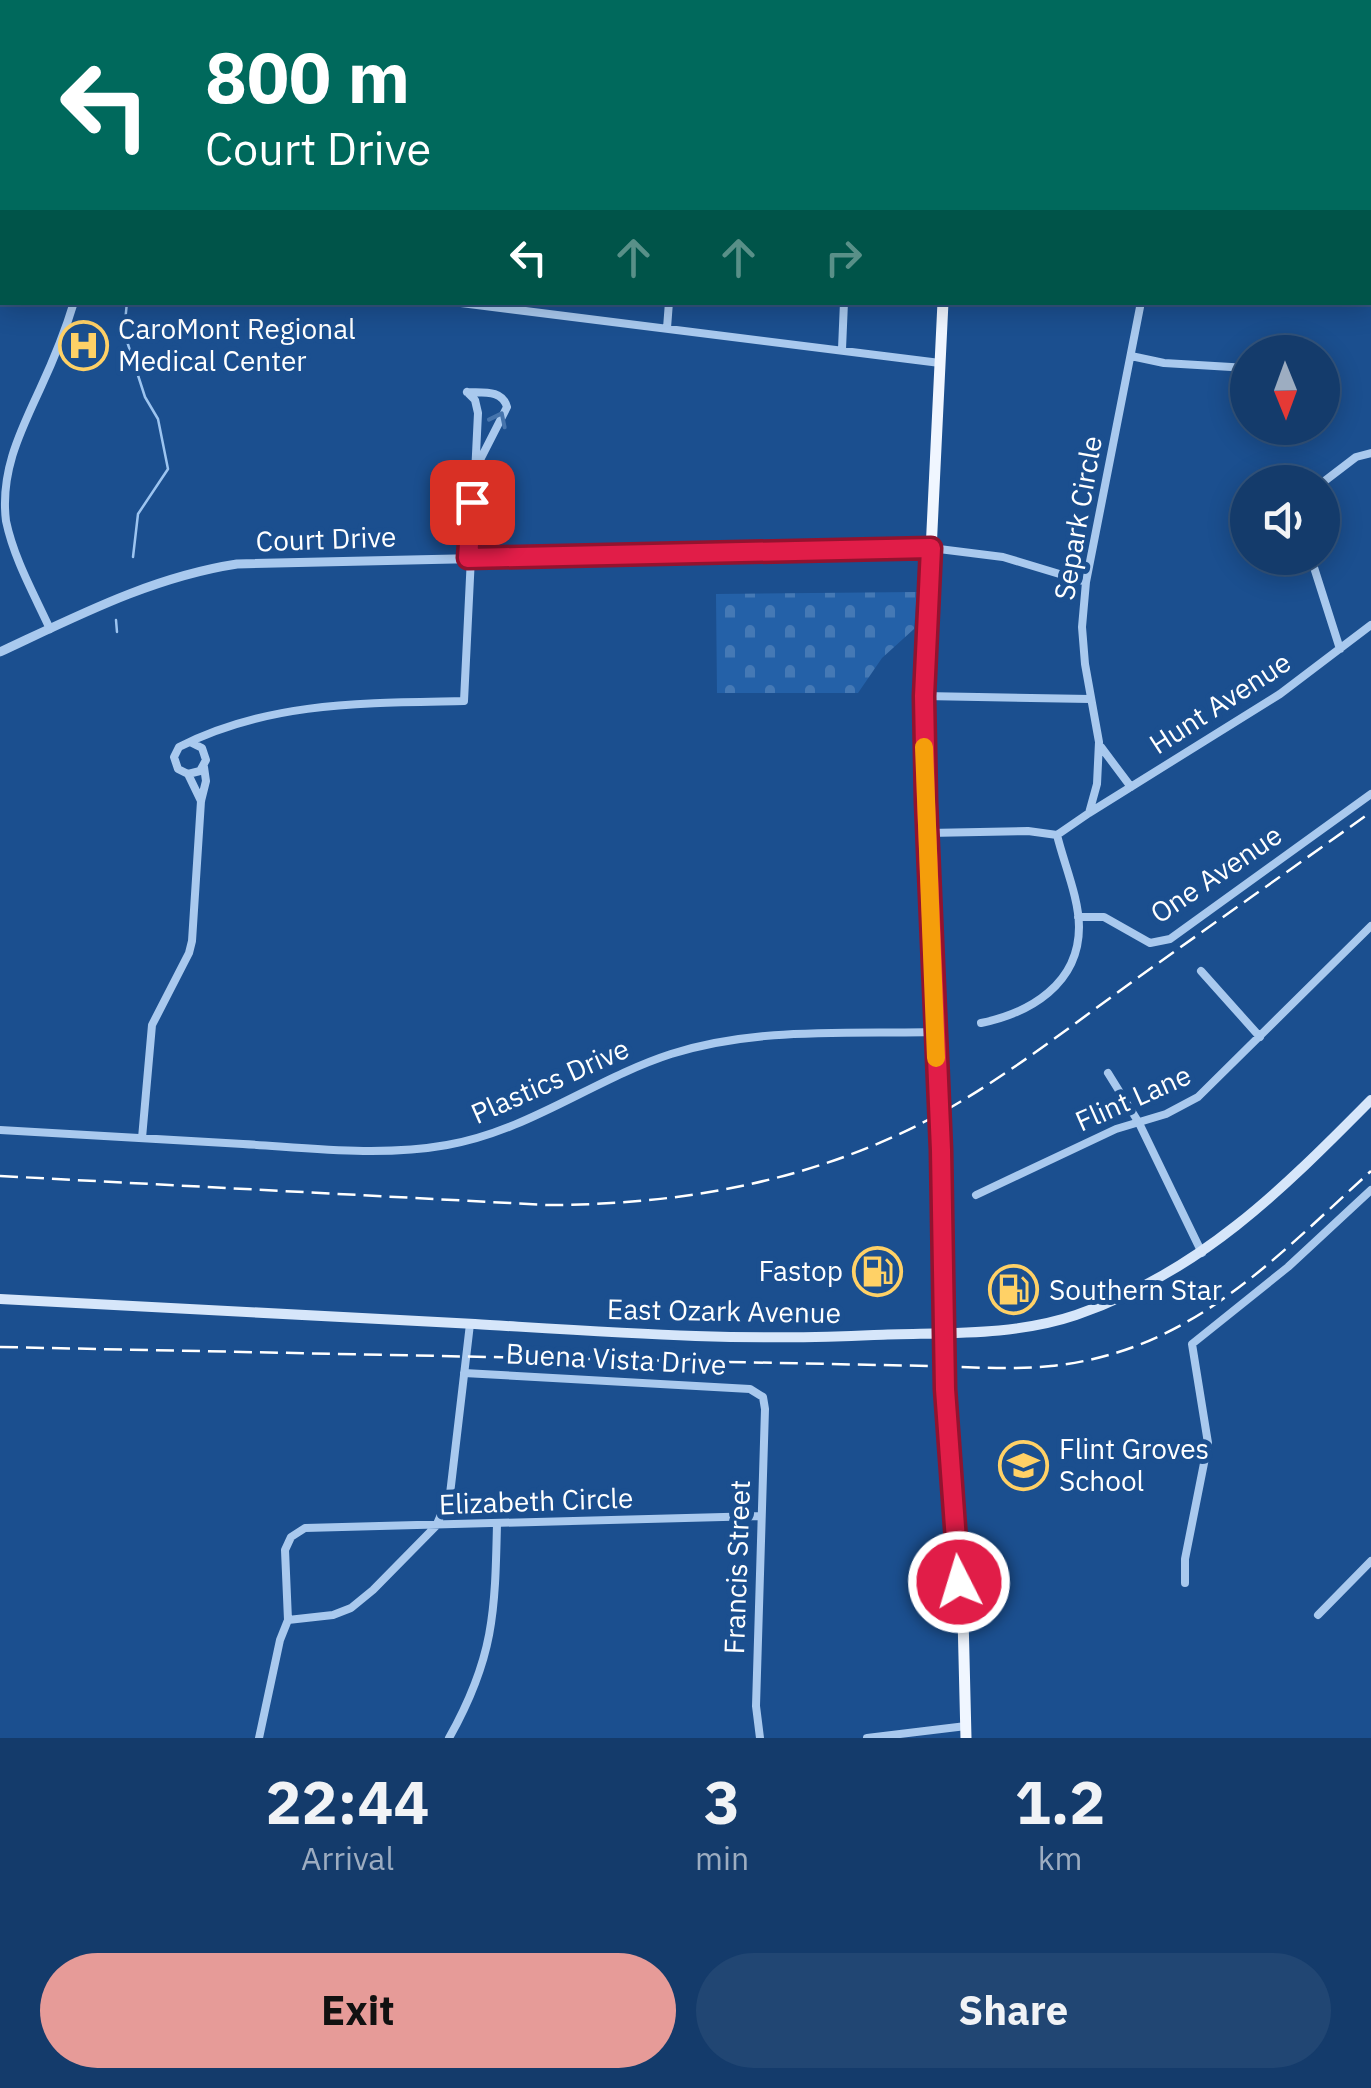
<!DOCTYPE html>
<style>
:root{--surface:#143b6b;--page:#214673;--text:#f1f3f6;--muted:#9dadc1;--line:#33557e;--accent:#e69b98}
body{margin:0;font-family:"IBM Plex Sans",sans-serif;background:var(--page);color:var(--text);height:100vh;display:flex;flex-direction:column;font-size:38px;white-space:nowrap}
*{box-sizing:border-box;margin:0}
p{font-size:32px;color:var(--muted)}
.icon{flex:none;width:55px;height:55px;fill:none;stroke:currentColor;stroke-width:2;stroke-linecap:round;stroke-linejoin:round}
.map{position:relative;height:1738px;overflow:hidden}
.panel{display:flex;flex-direction:column;background:var(--surface);flex:1}
.panel>*{flex:none}
.banner{position:absolute;left:0px;top:0px;width:1372px;height:305px;box-shadow:0 5px 25px #0003,0 0 0 2px var(--line);background:#00695c;color:#fff;overflow:hidden}
.needle{width:65px;rotate:179deg}
.tools{position:absolute;left:1230px;top:335px;display:grid;gap:20px}
.tools a{display:grid;place-items:center;width:110px;height:110px;border-radius:50%;background:var(--surface);box-shadow:0 5px 25px #0003,0 0 0 2px var(--line);font-size:50px}
.pin{position:absolute;display:grid;place-items:center;width:85px;height:85px;color:#fff;margin:-42px;border-radius:20px;box-shadow:0 5px 15px #0006}
.me{position:absolute;width:110px;margin:-55px;rotate:355deg;stroke-linejoin:round;filter:drop-shadow(0 0 8px #0008)}
.turn{display:flex;align-items:center;gap:35px;height:210px;padding:0 40px;font-size:45px}
.turn .icon{width:130px;height:130px;stroke-width:2.5}
.turn b{display:block;font-size:70px;line-height:85px}
.lanes{display:flex;align-items:center;height:95px;padding:0 40px;background:#0003;justify-content:center;gap:50px;direction:ltr}
.lanes .off{opacity:.35}
.eta{display:flex;justify-content:space-evenly;align-items:center;height:170px;text-align:center}
.eta b{font-size:60px;font-weight:800;line-height:70px}
.action{display:flex;gap:20px;margin-top:auto;padding:20px 40px}
.action a{flex:1;height:115px;border-radius:60px;background:var(--accent);color:#111;font-size:40px;font-weight:800;line-height:115px;text-align:center}
.action a+a{background:var(--page);color:var(--text)}
.map>svg:first-child{display:block}
</style>
<div class="map">
<svg width="1371" height="1738" viewBox="0 0 1371 1738">
<defs>
<pattern id="cemetery-stones" width="16" height="16" patternUnits="userSpaceOnUse" patternTransform="scale(2.5)"><rect width="16" height="16" fill="#2461a8"/><path d="M2 7V4a2 2 0 0 1 4 0v3zM10 15v-3a2 2 0 0 1 4 0v3z" fill="#4579b5"/></pattern>
</defs>
<rect width="100%" height="100%" fill="#1b4f8f"/>
<path fill="url(#cemetery-stones)" d="M 917,592 L 914,629 L 882,658 L 858,693 L 717,693 L 716,594 Z"/>
<g fill="none" stroke-linecap="round" stroke-linejoin="round">
<path stroke="#9cc4f0" stroke-width="2.5" d="M 160,2 L 161,0
M 127,302 L 124,332 L 145,397 L 158,419 L 168,469 L 138,514 L 133,557
M 116,620 L 117,632"/>
<path stroke="#a9c9ee" stroke-width="8" d="M 348,0 L 353,2
M 987,0 L 1022,0
M 683,2 L 683,0
M 860,2 L 860,0
M 453,302 L 940,363
M 667,328 L 669,302
M 842,349 L 844,302
M 1131,356 L 1164,363 L 1248,368
M 467,392 C 482,393 502,389 507,407 L 479,462
M 1322,483 L 1356,457 L 1371,453
M 931,548 L 1003,557 L 1086,582
M 1311,558 L 1340,649
M 50,629 C 34,594 14,559 6,521 C 0,472 20,432 40,389 C 53,361 65,332 74,302
M 924,696 L 1090,699
M 1101,747 L 1131,787
M 188,774 L 200,771 L 206,760 L 202,748 L 192,743
M 201,801 L 188,774 L 178,769 L 174,757 L 179,747 C 269,701 366,703 464,701 L 478,413 L 475,400 L 467,392
M 1089,813 L 1280,694 L 1371,625
M 928,833 L 1028,831 L 1057,835
M 1057,835 L 1089,813 L 1097,784 L 1099,742 L 1085,664 L 1082,627 L 1086,582 L 1141,302
M 1078,917 L 1104,917 L 1150,943 L 1170,939 L 1371,794
M 1201,971 L 1260,1037
M 981,1023 C 1030,1013 1079,984 1079,927 C 1079,898 1064,864 1057,835
M 1108,1073 L 1139,1123 L 1202,1253
M 0,1130 C 81,1135 162,1139 243,1144 C 309,1148 380,1157 447,1145 C 528,1131 594,1079 671,1054 C 756,1027 847,1034 935,1032
M 142,1138 L 152,1025 L 189,953 L 192,941 L 201,801 L 206,781 L 204,767
M 976,1195 L 1116,1129 L 1166,1114 L 1198,1097 L 1371,926
M 464,1373 L 750,1389 L 763,1397 L 765,1409 L 756,1706 L 760,1738
M 1185,1583 L 1185,1559 L 1208,1443 L 1192,1344 L 1288,1267 L 1371,1190
M 1318,1615 L 1371,1561
M 288,1620 L 333,1615 L 351,1608 L 373,1590 L 436,1526 L 450,1494 L 470,1324
M 259,1738 L 280,1640 L 288,1620 L 285,1550 L 291,1537 L 305,1528 L 761,1516
M 449,1738 C 494,1658 495,1613 497,1524
M 867,1738 L 966,1726"/>
<path stroke="#a9c9ee" stroke-width="9" d="M 0,652 C 77,616 152,577 237,564 L 931,548"/>
<path stroke="#d6e6fa" stroke-width="10" d="M 0,1299 C 158,1307 316,1316 475,1324 C 608,1332 740,1342 874,1335 C 941,1332 1011,1337 1076,1315 C 1199,1273 1282,1190 1371,1100"/>
<path stroke="#f0f6ff" stroke-width="11" d="M 960,2 L 960,0
M 938,1082 L 924,696 L 943,302
M 941,1149 L 944,1349
M 945,1389 L 963,1617 L 966,1738"/>
<path stroke="#fff" stroke-width="2.5" stroke-dasharray="18 8" stroke-linecap="butt" d="M 0,1176 L 547,1205 C 687,1205 825,1179 948,1109 C 1014,1071 1075,1023 1136,979 C 1214,923 1293,868 1371,812
M 0,1347 L 929,1366 C 969,1367 1011,1370 1051,1366 C 1190,1352 1274,1259 1371,1171"/>
<path stroke="#f0f6ff" stroke-width="11" d="M 938,1082 L 941,1149
M 944,1349 L 945,1389"/>
</g>
<defs><path id="oneway-chevron" d="M-2-3.5L2.5 0L-2 3.5" fill="none" stroke-width="1.6" stroke-linecap="round" stroke-linejoin="round" transform="scale(2.5)"/></defs>
<use stroke="#4674ac" href="#oneway-chevron" transform="translate(499 419) rotate(-64)"/>
<g fill="none" stroke-linecap="round" stroke-linejoin="round">
<defs>
<path id="route" d="M 472,502 L 468,558 L 931,548 L 924,696 L 926,802 L 941,1150 L 945,1389 L 959,1582"/>
</defs>
<use href="#route" stroke="#92132f" stroke-width="25"/>
<use href="#route" stroke="#e11d48" stroke-width="18"/>
<path stroke="#f59e0b" stroke-width="18" d="M 924,747 L 936,1058"/>
</g>
<defs>
<symbol id="hospital-ring" viewBox="-11 -11 22 22"><circle r="9.5" fill="#1b4f8f" stroke="#ffd166" stroke-width="1.5"/><path d="M-5-5h3v3.5h4V-5h3V5h-3V1.5h-4V5h-3Z" fill="#ffd166"/></symbol>
<symbol id="fuel-ring" viewBox="-11 -11 22 22"><circle r="9.5" fill="#1b4f8f" stroke="#ffd166" stroke-width="1.5"/><path d="M-5.5-6h7V0h2V4h1.3V-2.5L3-4.5l.8-.8L6-3V5H2.5V1h-1V6h-7ZM-4.2-4.7v3.2H.2V-4.7Z" fill="#ffd166"/></symbol>
<symbol id="school-ring" viewBox="-11 -11 22 22"><circle r="9.5" fill="#1b4f8f" stroke="#ffd166" stroke-width="1.5"/><path d="M0-5L7-2L0 1L-7-2ZM-4 1L0 2.5L4 1V4Q0 6-4 4Z" fill="#ffd166"/></symbol>
</defs>
<g fill-rule="evenodd">
<use href="#hospital-ring" x="56" y="318" width="55" height="55"/>
<use href="#fuel-ring" x="850" y="1244" width="55" height="55"/>
<use href="#fuel-ring" x="986" y="1262" width="55" height="55"/>
<use href="#school-ring" x="996" y="1438" width="55" height="55"/>
</g>
<g text-anchor="middle" stroke-width="10" stroke-linejoin="round" paint-order="stroke">
<g font-size="28" fill="#fff" stroke="#1b4f8f" text-anchor="start">
<text x="118" y="339">CaroMont Regional<tspan x="118" dy="32">Medical Center</tspan></text>
<text x="843" y="1281" text-anchor="end">Fastop</text>
<text x="1049" y="1300">Southern Star</text>
<text x="1059" y="1459">Flint Groves<tspan x="1059" dy="32">School</tspan></text>
</g>
<g font-size="28" fill="#fff" stroke="#1b4f8f">
<text transform="translate(1078 518) rotate(-80)" y="10">Separk Circle</text>
<text transform="translate(326 539) rotate(-2)" y="10">Court Drive</text>
<text transform="translate(1220 703) rotate(-33)" y="10">Hunt Avenue</text>
<text transform="translate(1216 874) rotate(-34)" y="10">One Avenue</text>
<text transform="translate(550 1081) rotate(-24)" y="10">Plastics Drive</text>
<text transform="translate(1133 1098) rotate(-24)" y="10">Flint Lane</text>
<text transform="translate(724 1311) rotate(1)" y="10">East Ozark Avenue</text>
<text transform="translate(616 1359) rotate(3)" y="10">Buena Vista Drive</text>
<text transform="translate(536 1501) rotate(-2)" y="10">Elizabeth Circle</text>
<text transform="translate(737 1567) rotate(-88)" y="10">Francis Street</text>
</g>
</g>
</svg>
<div class="tools">
<a><svg class="needle" viewBox="-14 -14 28 28"><path d="M0-13l5 13h-10z" fill="#e53935"/><path d="M0 13l5-13h-10z" fill="#9dadc1"/></svg></a>
<a><svg class="icon" aria-label="sound" viewBox="0 0 24 24"><path d="M4 9h4l5-4v14l-5-4H4zM17 9q2 3 0 6"/></svg></a>
</div>
<div class="pin" style="left:472px;top:502px;background:#d93025"><svg class="icon" aria-label="arrive" viewBox="0 0 24 24"><path d="M6 21V4h12l-3 4 3 4H6"/></svg></div>
<svg class="me" style="left:959px;top:1582px" viewBox="-20 -20 40 40"><circle r="17" fill="#e11d48" stroke="#fff" stroke-width="3"/><path d="M0-11L8 9 0 5-8 9z" fill="#fff"/></svg>
<div class="banner">
<div class="turn"><svg class="icon" aria-label="left" viewBox="0 0 24 24"><path d="M17 20v-9H6M10 6l-5 5 5 5"/></svg><div><b>800 m</b>Court Drive</div></div>
<div class="lanes"><svg class="icon" aria-label="left" viewBox="0 0 24 24"><path d="M17 20v-9H6M10 6l-5 5 5 5"/></svg><svg class="icon off" aria-label="ahead" viewBox="0 0 24 24"><path d="M12 20V5M6 11l6-6 6 6"/></svg><svg class="icon off" aria-label="ahead" viewBox="0 0 24 24"><path d="M12 20V5M6 11l6-6 6 6"/></svg><svg class="icon off" aria-label="right" viewBox="0 0 24 24"><path d="M7 20v-9h11M14 6l5 5-5 5"/></svg></div>
</div>
</div>
<section class="panel">
<div class="eta">
<div><b>22:44</b><p>Arrival</p></div>
<div><b>3</b><p>min</p></div>
<div><b>1.2</b><p>km</p></div>
</div>
<div class="action"><a>Exit</a><a>Share</a></div>
</section>
